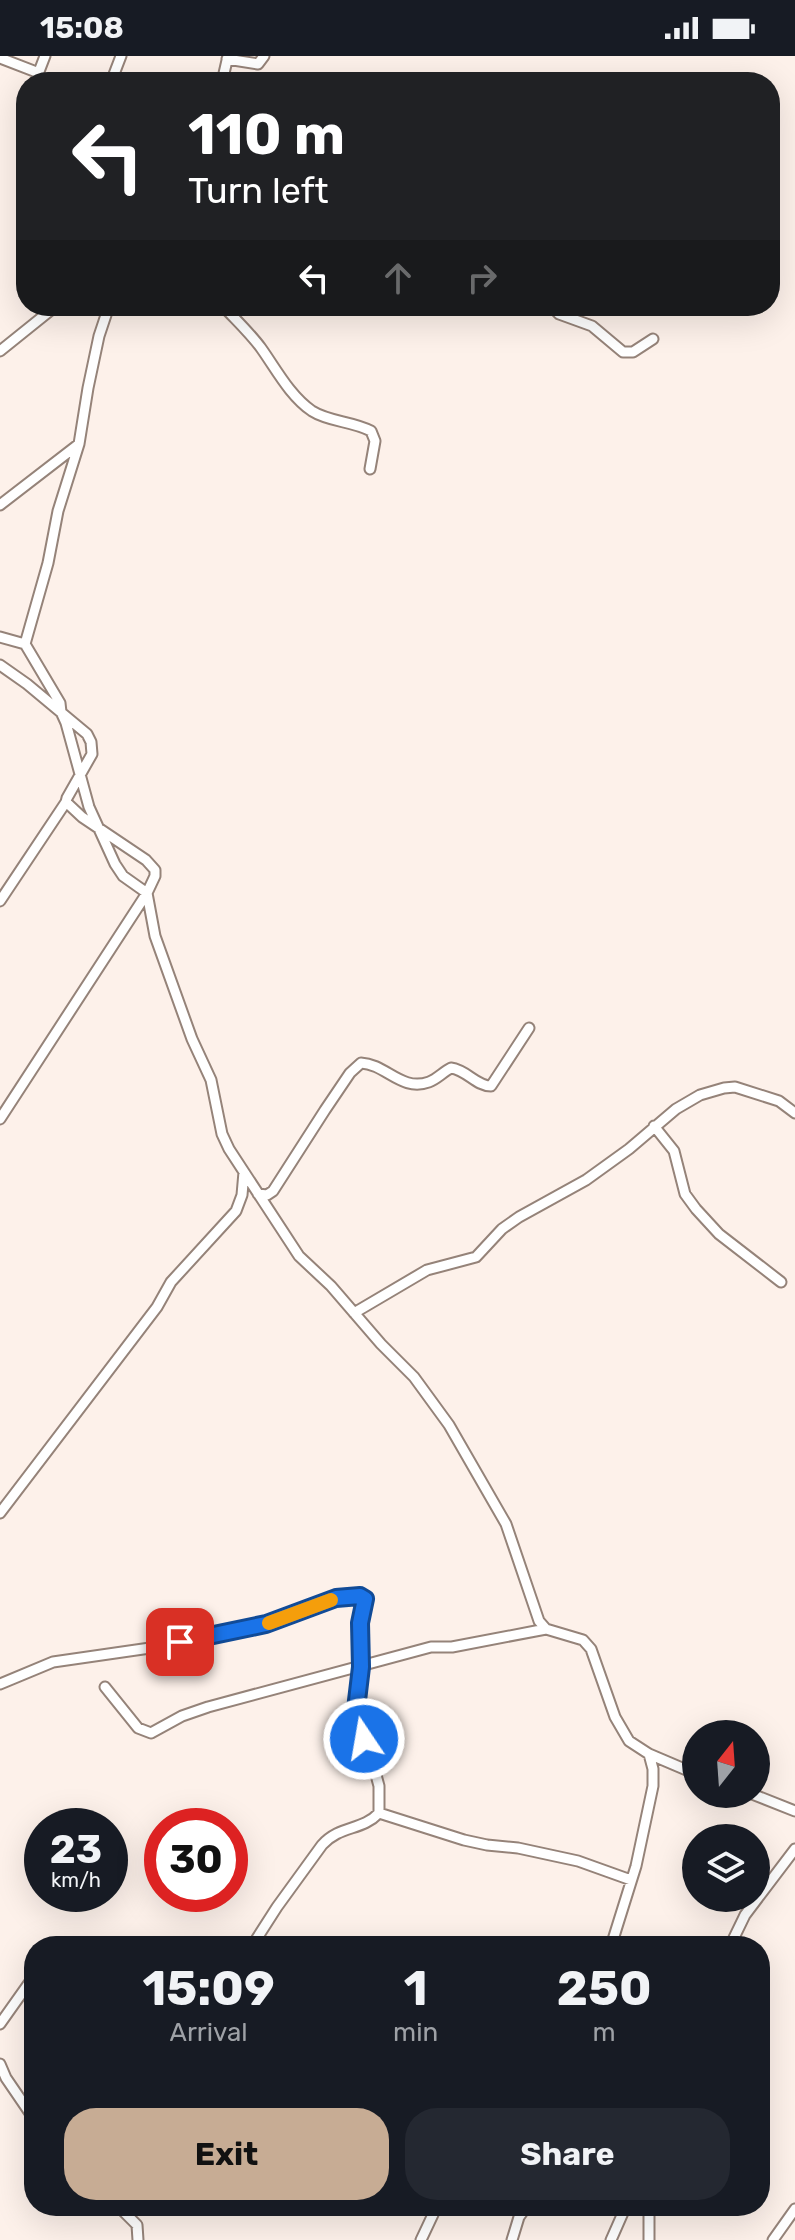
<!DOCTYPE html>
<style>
:root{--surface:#171b24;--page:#242831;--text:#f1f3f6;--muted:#9ea1a6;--accent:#c7ac94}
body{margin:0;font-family:Rubik,sans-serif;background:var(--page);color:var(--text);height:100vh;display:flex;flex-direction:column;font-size:30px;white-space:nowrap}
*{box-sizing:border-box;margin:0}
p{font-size:26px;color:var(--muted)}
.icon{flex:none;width:44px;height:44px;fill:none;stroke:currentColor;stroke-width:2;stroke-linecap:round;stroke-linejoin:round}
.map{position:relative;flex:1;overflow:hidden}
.side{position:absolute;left:24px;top:1880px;width:746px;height:280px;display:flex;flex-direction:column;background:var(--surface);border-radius:32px;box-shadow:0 8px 32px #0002}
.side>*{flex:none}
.banner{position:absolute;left:16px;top:16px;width:764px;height:244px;border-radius:32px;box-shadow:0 8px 32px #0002;background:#202124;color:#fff;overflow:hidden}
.needle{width:52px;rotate:17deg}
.fabs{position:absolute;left:682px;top:1664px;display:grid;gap:16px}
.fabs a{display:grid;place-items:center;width:88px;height:88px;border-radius:50%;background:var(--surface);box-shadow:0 8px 32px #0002;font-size:40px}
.speed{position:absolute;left:24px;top:1752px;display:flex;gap:16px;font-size:40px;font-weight:700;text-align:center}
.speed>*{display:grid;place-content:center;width:104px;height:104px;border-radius:50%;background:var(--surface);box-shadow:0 8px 32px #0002;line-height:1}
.speed small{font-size:20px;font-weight:400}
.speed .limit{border:12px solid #d22;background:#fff;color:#111}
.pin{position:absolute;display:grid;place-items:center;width:68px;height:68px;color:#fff;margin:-34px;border-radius:16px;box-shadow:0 4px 12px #0006}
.me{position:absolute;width:88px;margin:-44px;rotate:348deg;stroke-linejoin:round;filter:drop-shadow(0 0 6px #0008)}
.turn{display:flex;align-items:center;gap:28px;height:168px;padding:0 40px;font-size:36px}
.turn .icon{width:104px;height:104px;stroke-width:2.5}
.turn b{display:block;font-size:56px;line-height:68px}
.lanes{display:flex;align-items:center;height:76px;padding:0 40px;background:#0003;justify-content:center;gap:40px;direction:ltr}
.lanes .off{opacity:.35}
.eta{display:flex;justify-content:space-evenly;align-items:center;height:136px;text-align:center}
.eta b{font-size:48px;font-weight:700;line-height:56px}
.primary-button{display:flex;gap:16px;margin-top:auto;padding:16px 40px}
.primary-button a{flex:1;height:92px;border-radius:32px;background:var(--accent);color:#111;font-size:32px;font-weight:700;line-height:92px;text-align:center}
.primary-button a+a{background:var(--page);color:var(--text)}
.status{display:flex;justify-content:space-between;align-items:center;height:56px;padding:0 40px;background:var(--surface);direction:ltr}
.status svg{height:22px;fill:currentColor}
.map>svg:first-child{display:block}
</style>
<div class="status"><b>15:08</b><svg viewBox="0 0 49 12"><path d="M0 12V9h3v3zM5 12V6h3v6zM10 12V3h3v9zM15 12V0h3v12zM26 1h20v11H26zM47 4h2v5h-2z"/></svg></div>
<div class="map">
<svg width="795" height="2184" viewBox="0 0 795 2184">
<rect width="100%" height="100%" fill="#fdf1ea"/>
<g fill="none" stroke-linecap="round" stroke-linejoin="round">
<defs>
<path id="minor" d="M 0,2 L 39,17
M 227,3 L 258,8 L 264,0
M 35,26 L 45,0
M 111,26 L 121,0
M 222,26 L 228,0
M 26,49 L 24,56 L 26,62
M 223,250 C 236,264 250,277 261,292 C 276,313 290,340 312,355 C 329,366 352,365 371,375 L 375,385 L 370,413
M 386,250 L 401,253 L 430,250
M 551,250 L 559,258 L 592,270 L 623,296 L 633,296 L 653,283
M 0,295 L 56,250
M 0,449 L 79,388
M 0,581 L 25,588 L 60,647 L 61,656 L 66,667 L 89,751 L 115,808 L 123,820 L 147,837 L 0,1063
M 25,588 L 48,507 L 58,455 L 79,388 L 88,332 L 99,280 L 109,250
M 0,609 L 27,628 L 87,678 L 91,686 L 92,698 L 67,742 L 66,746 L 82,761 L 146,804 L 155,814 L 155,820 L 147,837 L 155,880 L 192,983 L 211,1024 L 222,1078 L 229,1093 L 299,1200 L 331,1230 L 381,1288 L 414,1321 L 449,1369 L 506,1468 L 539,1565 L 546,1573 L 583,1584 L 591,1593 L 615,1661 L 629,1685 L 649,1698 L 696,1718
M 0,845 L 66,746
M 654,1070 L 674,1095 L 685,1138 L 696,1153 L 719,1178 L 781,1226
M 258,1138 L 267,1139 L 273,1135 L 325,1054 L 350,1017 L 361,1007 C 386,1008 401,1036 429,1026 C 437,1023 443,1016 451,1012 C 467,1014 476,1030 491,1030 L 529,972
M 354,1257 L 427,1214 L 476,1201 L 502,1173 L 519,1161 L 586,1124 L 629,1093 L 676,1053 L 700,1039 L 724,1032 L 735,1031 L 779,1045 L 795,1057
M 0,1457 L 157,1251 L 171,1226 L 236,1155 L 242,1139 L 244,1116
M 0,1628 L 53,1606 L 150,1592 L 266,1568 L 336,1542 L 360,1540 L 365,1543 L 360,1567 L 361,1611 L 356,1653 L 359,1670 L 370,1697 L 379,1730 L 379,1757 C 362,1775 340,1769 322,1789 L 277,1851 L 252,1890
M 105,1631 L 138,1672 L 151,1677 L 182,1660 L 208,1651 L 431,1591 L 452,1591 L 546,1573
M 752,1738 L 795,1755
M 379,1757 L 464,1784 L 487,1789 L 518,1792 L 578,1805 L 631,1824
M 97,1890 L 132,1887 L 154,1890
M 611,1890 L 636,1810 L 653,1730 L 653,1713 L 649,1698
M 730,1890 L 745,1859 L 795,1793
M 0,1968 L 34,1920
M 0,2008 L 6,2022 L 34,2063
M 118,2150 L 137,2169 L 138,2184
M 649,2150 L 649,2184
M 421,2184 L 437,2150
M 512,2184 L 519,2161 L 527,2150
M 611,2184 L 626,2150
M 773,2184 L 795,2153"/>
</defs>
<use href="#minor" stroke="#958379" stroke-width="13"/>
<use href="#minor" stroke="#fff" stroke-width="9"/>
</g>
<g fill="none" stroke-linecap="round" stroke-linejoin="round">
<defs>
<path id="route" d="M 180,1586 L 266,1568 L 336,1542 L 360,1540 L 365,1543 L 360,1567 L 361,1611 L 356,1653 L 359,1670 L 364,1683"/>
</defs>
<use href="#route" stroke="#114b97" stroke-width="20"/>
<use href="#route" stroke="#1a73e8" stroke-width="14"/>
<path stroke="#f59e0b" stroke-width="14" d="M 269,1567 L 331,1544"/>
</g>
</svg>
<div class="fabs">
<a><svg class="needle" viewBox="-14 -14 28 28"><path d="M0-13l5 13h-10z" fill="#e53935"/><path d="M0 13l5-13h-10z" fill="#9ea1a6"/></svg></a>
<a><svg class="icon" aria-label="layers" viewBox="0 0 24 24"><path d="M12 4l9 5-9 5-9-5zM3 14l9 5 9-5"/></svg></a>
</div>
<div class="speed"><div>23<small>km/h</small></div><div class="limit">30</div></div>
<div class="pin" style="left:180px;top:1586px;background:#d93025"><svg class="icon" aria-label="arrive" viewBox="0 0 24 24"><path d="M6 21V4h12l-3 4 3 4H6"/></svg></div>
<svg class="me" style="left:364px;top:1683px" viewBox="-20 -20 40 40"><circle r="17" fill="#1a73e8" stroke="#fff" stroke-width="3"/><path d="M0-11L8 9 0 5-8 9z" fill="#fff"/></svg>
<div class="banner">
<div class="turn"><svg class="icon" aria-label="left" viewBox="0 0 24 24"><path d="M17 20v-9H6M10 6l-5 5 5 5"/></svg><div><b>110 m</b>Turn left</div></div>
<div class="lanes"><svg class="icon" aria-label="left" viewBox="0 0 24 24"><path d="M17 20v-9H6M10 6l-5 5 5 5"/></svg><svg class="icon off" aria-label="ahead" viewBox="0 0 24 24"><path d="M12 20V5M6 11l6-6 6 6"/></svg><svg class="icon off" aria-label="right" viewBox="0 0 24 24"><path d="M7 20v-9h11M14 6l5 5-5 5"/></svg></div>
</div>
<section class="side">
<div class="eta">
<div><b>15:09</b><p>Arrival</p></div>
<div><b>1</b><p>min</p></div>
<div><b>250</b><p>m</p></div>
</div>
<div class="primary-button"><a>Exit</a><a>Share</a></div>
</section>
</div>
